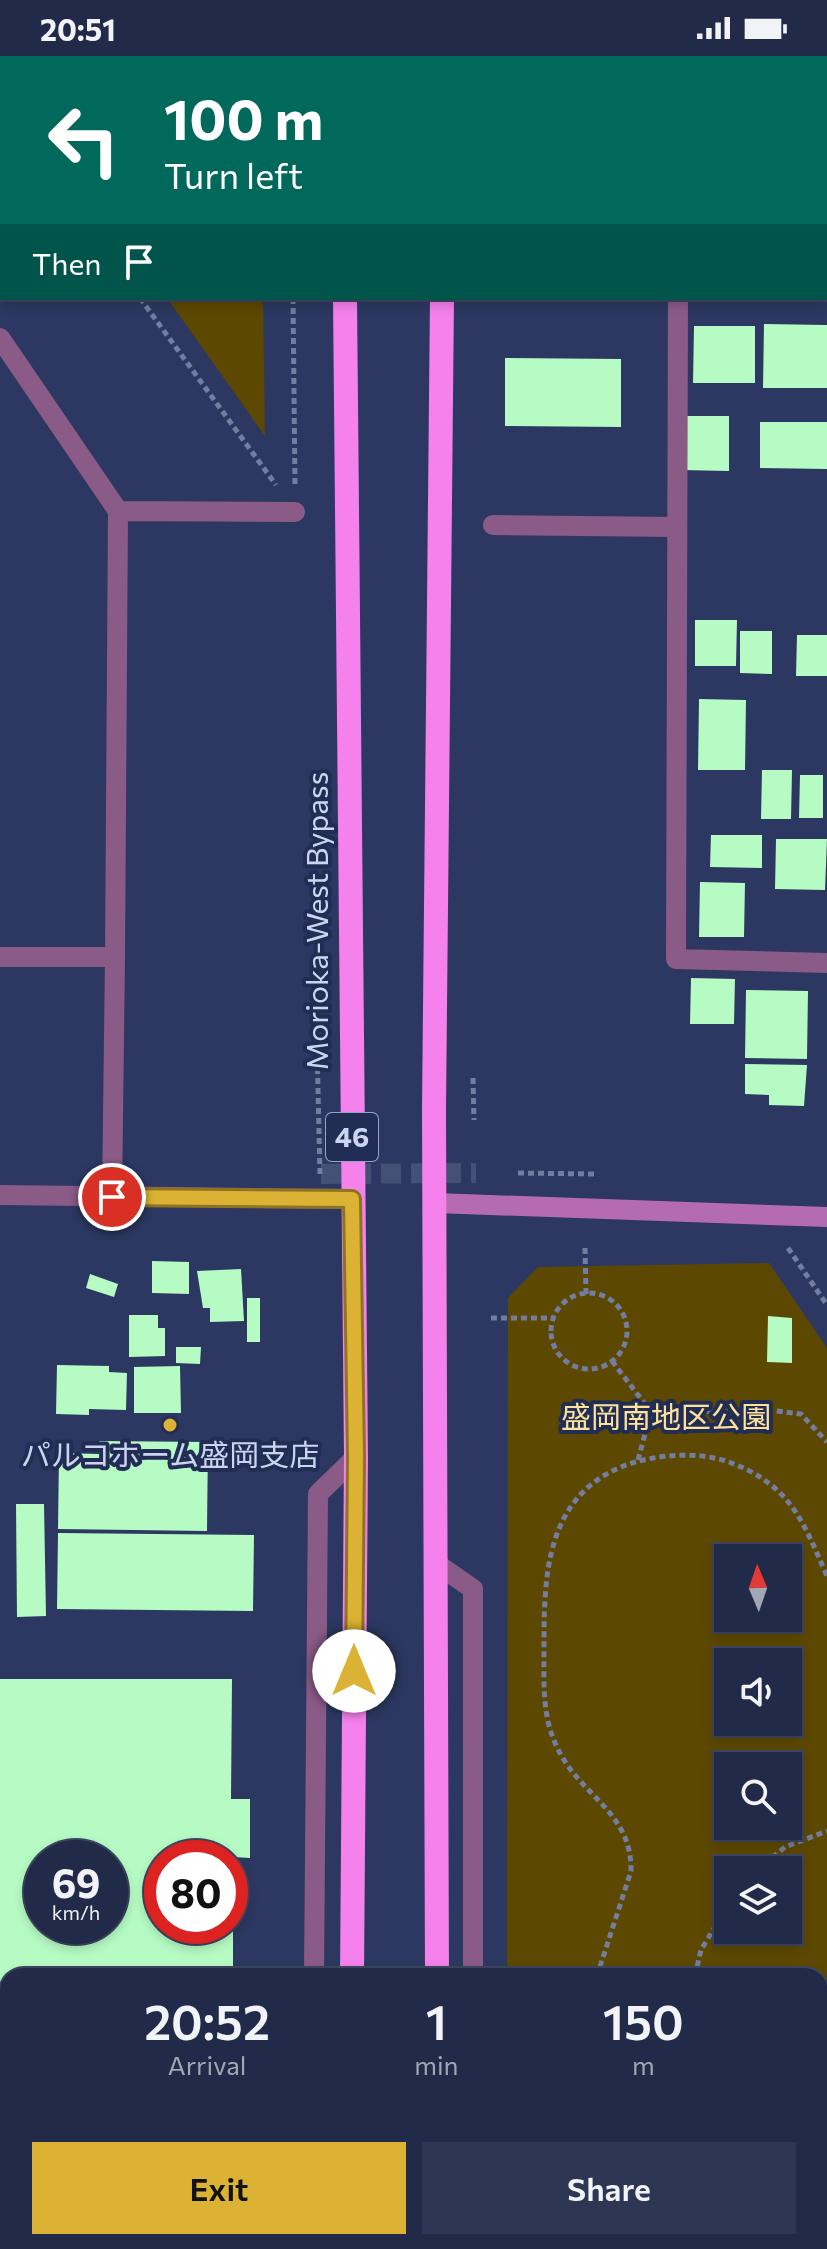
<!DOCTYPE html>
<meta charset="utf-8">
<style>
:root{--surface:#212a49;--page:#2d3653;--text:#f1f3f6;--muted:#a2a7b4;--line:#3e4661;--accent:#dbb233}
body{margin:0;font-family:Commissioner,"Noto Sans JP",sans-serif;background:var(--page);color:var(--text);height:100vh;display:flex;flex-direction:column;font-size:30px;white-space:nowrap}
*{box-sizing:border-box;margin:0}
p{font-size:26px;color:var(--muted)}
.icon{flex:none;width:44px;height:44px;fill:none;stroke:currentColor;stroke-width:2;stroke-linecap:round;stroke-linejoin:round}
.map{position:relative;flex:1;overflow:hidden}
.sheet{position:absolute;left:0px;top:1912px;width:828px;height:282px;display:flex;flex-direction:column;background:var(--surface);border-radius:24px 24px 0 0;box-shadow:0 4px 12px #0003,0 0 0 2px var(--line)}
.sheet>*{flex:none}
.top-card{position:absolute;left:0px;top:0px;width:828px;height:244px;box-shadow:0 4px 12px #0003,0 0 0 2px var(--line);background:#00695c;color:#fff;overflow:hidden}
.needle{width:52px;rotate:358deg}
.tools{position:absolute;left:714px;top:1488px;display:grid;gap:16px}
.tools a{display:grid;place-items:center;width:88px;height:88px;border-radius:0px;background:var(--surface);box-shadow:0 4px 12px #0003,0 0 0 2px var(--line);font-size:40px}
.speed{position:absolute;left:24px;top:1784px;display:flex;gap:16px;font-size:40px;font-weight:700;text-align:center}
.speed>*{display:grid;place-content:center;width:104px;height:104px;border-radius:50%;background:var(--surface);box-shadow:0 4px 12px #0003,0 0 0 2px var(--line);line-height:1}
.speed small{font-size:20px;font-weight:400}
.speed .limit{border:12px solid #d22;background:#fff;color:#111}
.pin{position:absolute;display:grid;place-items:center;width:68px;height:68px;color:#fff;margin:-34px;border:4px solid #fff;border-radius:50%;box-shadow:0 2px 8px #0007}
.me{position:absolute;width:88px;margin:-44px;rotate:0deg;stroke-linejoin:round;filter:drop-shadow(0 0 6px #0008)}
.turn{display:flex;align-items:center;gap:28px;height:168px;padding:0 32px;font-size:36px}
.turn .icon{width:104px;height:104px;stroke-width:2.5}
.turn b{display:block;font-size:56px;line-height:68px}
.then{display:flex;align-items:center;height:76px;padding:0 32px;background:#0003;gap:16px;font-size:30px}
.eta{display:flex;justify-content:space-evenly;align-items:center;height:136px;text-align:center}
.eta b{font-size:48px;font-weight:600;line-height:56px}
.primary-button{display:flex;gap:16px;margin-top:auto;padding:16px 32px}
.primary-button a{flex:1;height:92px;border-radius:0px;background:var(--accent);color:#111;font-size:32px;font-weight:600;line-height:92px;text-align:center}
.primary-button a+a{background:var(--page);color:var(--text)}
.status{display:flex;justify-content:space-between;align-items:center;height:56px;padding:0 40px;background:var(--surface);direction:ltr}
.status svg{height:22px;fill:currentColor}
.map>svg:first-child{display:block}
</style>
<div class="status"><b>20:51</b><svg viewBox="0 0 49 12"><path d="M0 12V9h3v3zM5 12V6h3v6zM10 12V3h3v9zM15 12V0h3v12zM26 1h20v11H26zM47 4h2v5h-2z"/></svg></div>
<div class="map">
<svg width="827" height="2193" viewBox="0 0 827 2193">
<rect width="100%" height="100%" fill="#2c3861"/>
<path fill="#5d4801" fill-rule="evenodd" d="M 167,242 L 263,242 L 265,380 Z
M 769,1207 L 827,1292 L 827,2193 L 507,2193 L 507,2186 L 820,2186 L 820,1920 L 507,1920 L 508,1242 L 538,1211 ZM 728,1502 L 788,1502 L 788,1562 L 728,1562 ZM 728,1606 L 788,1606 L 788,1666 L 728,1666 ZM 728,1710 L 788,1710 L 788,1770 L 728,1770 ZM 728,1814 L 788,1814 L 788,1874 L 728,1874 Z"/>
<path fill="#b5fbc3" fill-rule="evenodd" d="M 764,268 L 827,269 L 827,332 L 763,332 Z
M 694,270 L 755,270 L 755,327 L 693,327 Z
M 505,302 L 621,303 L 621,371 L 505,370 Z
M 681,360 L 729,360 L 729,415 L 680,414 Z
M 760,366 L 827,366 L 827,413 L 760,412 Z
M 695,564 L 737,564 L 736,610 L 695,610 Z
M 740,575 L 772,575 L 772,618 L 740,617 Z
M 797,579 L 827,579 L 827,620 L 796,620 Z
M 699,643 L 746,644 L 745,714 L 698,714 Z
M 762,714 L 792,714 L 791,763 L 761,763 Z
M 800,719 L 823,719 L 823,762 L 799,762 Z
M 711,779 L 762,779 L 762,812 L 710,811 Z
M 776,783 L 827,783 L 825,834 L 775,833 Z
M 700,826 L 745,827 L 744,881 L 699,881 Z
M 691,922 L 735,923 L 734,968 L 690,968 Z
M 746,934 L 808,935 L 807,1003 L 745,1002 Z
M 745,1008 L 807,1009 L 804,1050 L 769,1049 L 769,1039 L 745,1038 Z
M 152,1205 L 189,1206 L 189,1238 L 152,1237 Z
M 241,1213 L 244,1265 L 210,1266 L 210,1252 L 203,1252 L 197,1215 Z
M 90,1218 L 118,1228 L 114,1241 L 86,1232 Z
M 247,1242 L 260,1242 L 260,1286 L 247,1286 Z
M 129,1259 L 158,1259 L 158,1272 L 165,1272 L 165,1300 L 129,1301 Z
M 768,1260 L 792,1262 L 792,1307 L 767,1306 Z
M 176,1291 L 201,1291 L 200,1308 L 176,1307 Z
M 57,1309 L 109,1310 L 109,1316 L 127,1317 L 126,1354 L 89,1353 L 89,1359 L 56,1358 Z
M 180,1310 L 181,1357 L 134,1357 L 134,1311 Z
M 99,1385 L 208,1386 L 207,1475 L 58,1473 L 59,1397 L 99,1398 Z
M 16,1448 L 44,1448 L 46,1560 L 17,1561 Z
M 58,1477 L 254,1479 L 253,1555 L 57,1553 Z
M 0,1623 L 232,1623 L 231,1743 L 250,1743 L 250,1802 L 233,1801 L 233,1920 L 8,1920 L 8,2187 L 0,2187 ZM 42,1802 L 110,1802 L 110,1870 L 42,1870 ZM 162,1802 L 230,1802 L 230,1870 L 162,1870 Z"/>
<g fill="none" stroke-linecap="round" stroke-linejoin="round">
<path stroke="#445076" stroke-width="20" stroke-dasharray="20 10" stroke-linecap="butt" d="M 321,1118 L 476,1117"/>
<path stroke="#727d9f" stroke-width="5" stroke-dasharray="6 4" stroke-linecap="butt" d="M 116,0 L 116,2
M 0,7 L 2,7
M 0,48 L 2,51
M 140,242 L 276,429
M 293,242 L 295,431
M 317,992 L 320,1118
M 473,1022 L 474,1064
M 518,1117 L 594,1118
M 585,1192 L 586,1238
M 788,1192 L 827,1249
M551 1275a38 38 0 1 1 76 0a38 38 0 1 1-76 0Z
M 491,1262 L 553,1262
M 612,1305 L 651,1356 L 776,1355 L 801,1358 L 827,1386
M 638,1404 L 651,1356
M 757,1814 L 785,1791 L 827,1775
M 597,1920 L 631,1815 C 632,1754 579,1741 556,1689 C 542,1659 544,1627 544,1594 C 544,1524 544,1443 621,1411 C 653,1398 701,1394 734,1408 C 792,1431 804,1468 827,1520
M 695,1920 L 701,1894 L 728,1849
M 820,2164 L 827,2167
M 550,2186 L 555,2193
M 589,2186 L 595,2193
M 588,2193 L 598,2186"/>
<path stroke="#8a5b86" stroke-width="20" d="M 497,1 L 557,0
M 826,130 L 827,130
M 678,242 L 676,903 L 827,907
M 0,282 L 118,455 L 115,901 L 0,901
M 118,455 L 295,456
M 493,469 L 677,471
M 0,1139 L 352,1143
M 112,1141 L 115,901
M 437,1508 L 473,1533 L 473,1920
M 314,1920 L 318,1438 L 356,1401
M 474,2186 L 474,2193
M 312,2193 L 312,2186"/>
<path stroke="#b56baf" stroke-width="20" d="M 435,1147 L 827,1161"/>
<path stroke="#f481ec" stroke-width="24" d="M 344,0 L 344,2
M 444,2 L 444,0
M 345,242 L 356,1401 L 352,1920
M 437,1920 L 434,1054 L 442,242
M 350,2193 L 350,2186
M 437,2193 L 437,2186"/>
</g>
<g fill="none" stroke-linecap="round" stroke-linejoin="round">
<defs>
<path id="route" d="M 112,1141 L 352,1143 L 356,1401 L 354,1615"/>
</defs>
<use href="#route" stroke="#8e7421" stroke-width="20"/>
<use href="#route" stroke="#dbb233" stroke-width="14"/>
</g>
<circle fill="#dbb233" stroke="#222d56" stroke-width="3" cx="170" cy="1369" r="8"/>
<g text-anchor="middle" stroke-width="8" stroke-linejoin="round" paint-order="stroke">
<rect fill="#222d56" stroke="#99a3c1" stroke-width="2" x="326" y="1057" width="52" height="48" rx="6"/>
<g font-size="28" font-weight="bold" fill="#ccd5ef">
<text x="352" y="1091">46</text>
</g>
<g font-size="30" fill="#ccd5ef" stroke="#222d56">
<text transform="translate(318 865) rotate(-90)" y="10">Morioka-West Bypass</text>
</g>
<g font-size="30" fill="#fce198" stroke="#222d56">
<text x="666" y="1372">盛岡南地区公園</text>
</g>
<g font-size="30" fill="#ccd5ef" stroke="#222d56">
<text x="170" y="1410">パルコホーム盛岡支店</text>
</g>
</g>
</svg>
<div class="tools">
<a><svg class="needle" viewBox="-14 -14 28 28"><path d="M0-13l5 13h-10z" fill="#e53935"/><path d="M0 13l5-13h-10z" fill="#a2a7b4"/></svg></a>
<a><svg class="icon" aria-label="sound" viewBox="0 0 24 24"><path d="M4 9h4l5-4v14l-5-4H4zM17 9q2 3 0 6"/></svg></a>
<a><svg class="icon" aria-label="search" viewBox="0 0 24 24"><circle cx="10" cy="10" r="6"/><path d="M15 15l6 6"/></svg></a>
<a><svg class="icon" aria-label="layers" viewBox="0 0 24 24"><path d="M12 4l9 5-9 5-9-5zM3 14l9 5 9-5"/></svg></a>
</div>
<div class="speed"><div>69<small>km/h</small></div><div class="limit">80</div></div>
<div class="pin" style="left:112px;top:1141px;background:#d93025"><svg class="icon" aria-label="arrive" viewBox="0 0 24 24"><path d="M6 21V4h12l-3 4 3 4H6"/></svg></div>
<svg class="me" style="left:354px;top:1615px" viewBox="-20 -20 40 40"><circle r="19" fill="#fff"/><path d="M0-13L10 11 0 6-10 11z" fill="#dbb233"/></svg>
<div class="top-card">
<div class="turn"><svg class="icon" aria-label="left" viewBox="0 0 24 24"><path d="M17 20v-9H6M10 6l-5 5 5 5"/></svg><div><b>100 m</b>Turn left</div></div>
<div class="then">Then<svg class="icon" aria-label="arrive" viewBox="0 0 24 24"><path d="M6 21V4h12l-3 4 3 4H6"/></svg></div>
</div>
<section class="sheet">
<div class="eta">
<div><b>20:52</b><p>Arrival</p></div>
<div><b>1</b><p>min</p></div>
<div><b>150</b><p>m</p></div>
</div>
<div class="primary-button"><a>Exit</a><a>Share</a></div>
</section>
</div>
